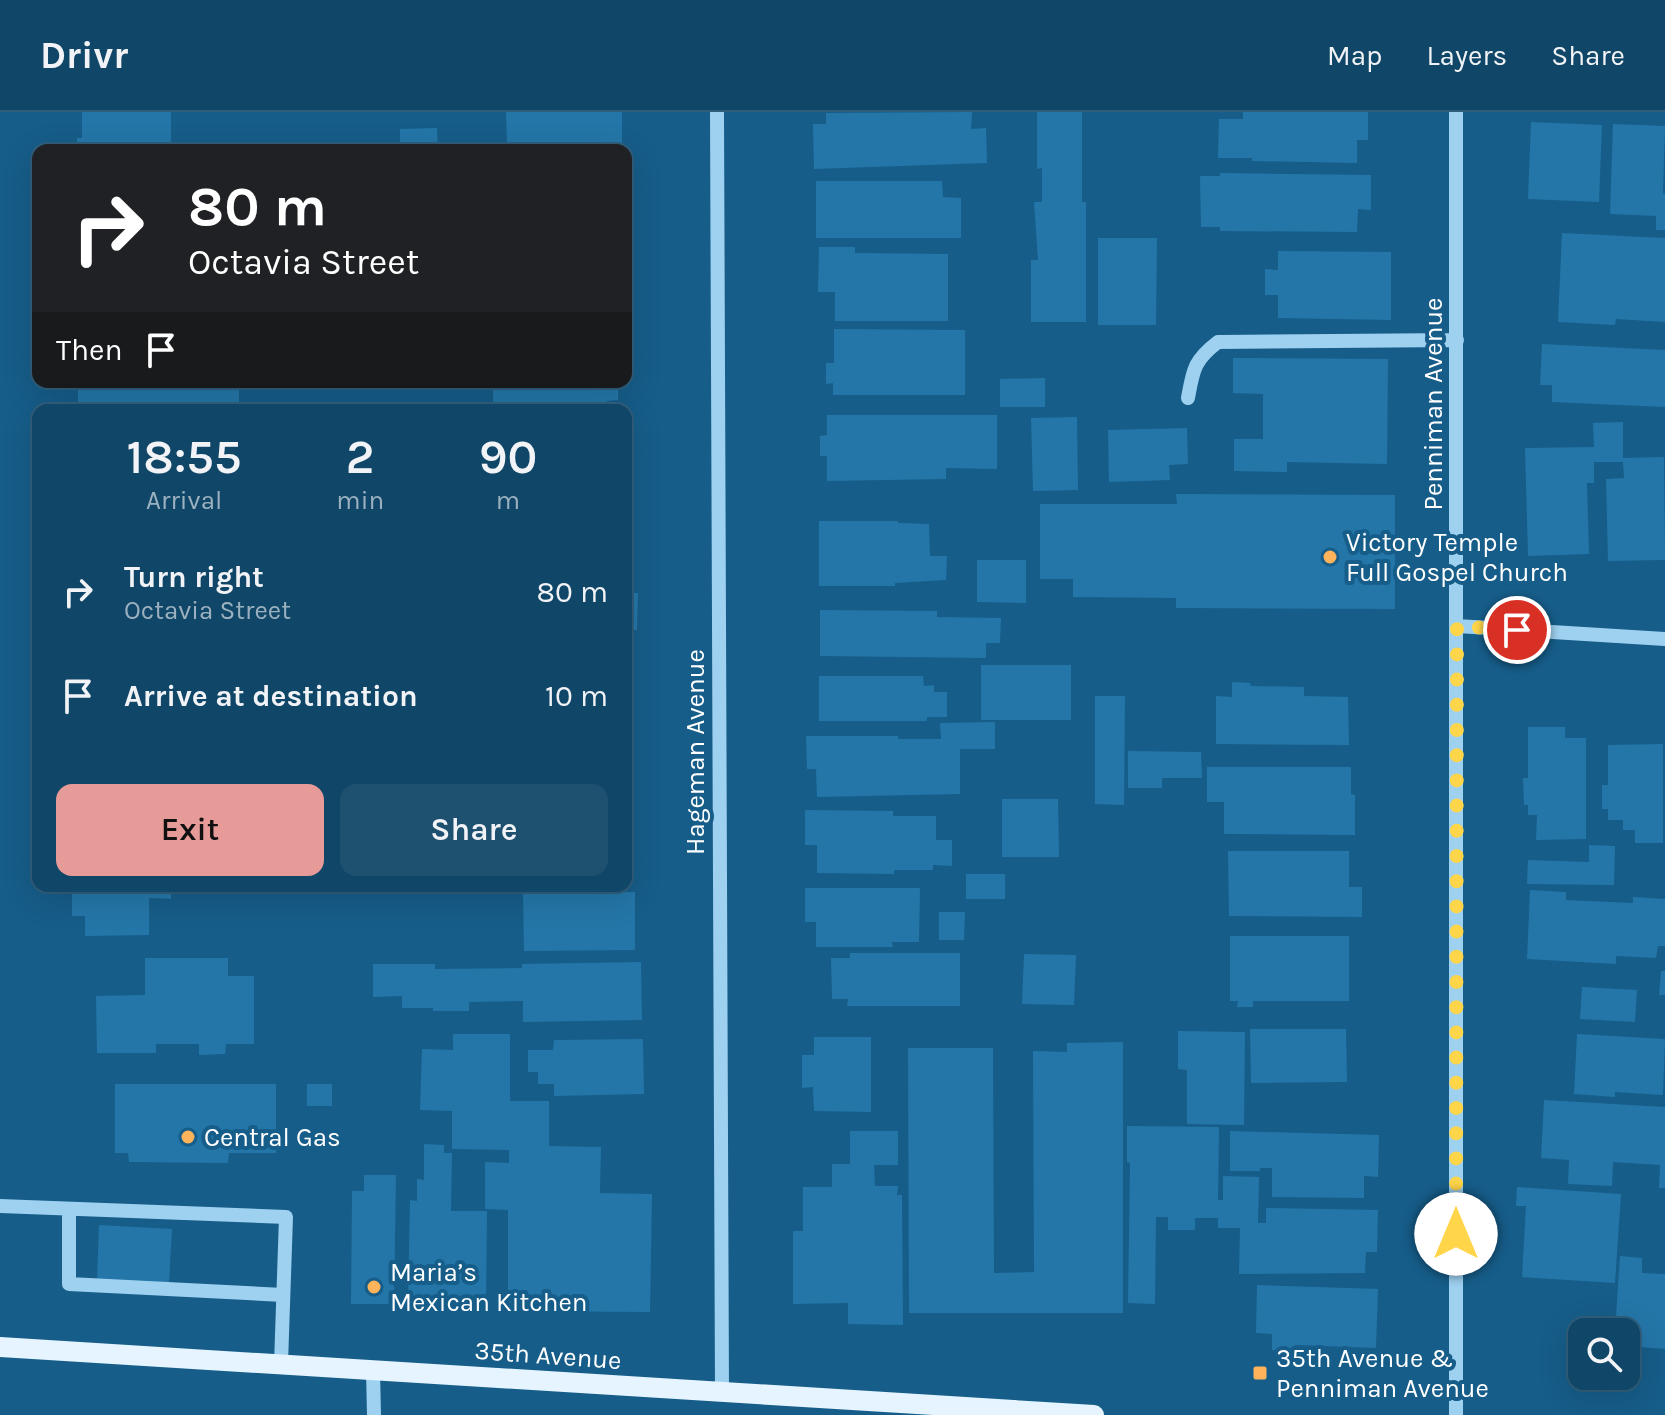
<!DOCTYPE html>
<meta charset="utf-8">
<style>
:root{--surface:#104667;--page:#1e5070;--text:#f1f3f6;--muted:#9cb1c0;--line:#305e7b;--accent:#e69b98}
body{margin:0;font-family:Karla,sans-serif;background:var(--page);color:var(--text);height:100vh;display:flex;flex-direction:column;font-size:30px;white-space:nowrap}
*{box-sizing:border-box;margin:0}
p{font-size:26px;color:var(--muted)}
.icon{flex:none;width:44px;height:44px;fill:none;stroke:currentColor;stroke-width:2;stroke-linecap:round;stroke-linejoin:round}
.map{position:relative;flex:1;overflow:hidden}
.sheet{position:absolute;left:32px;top:292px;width:600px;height:488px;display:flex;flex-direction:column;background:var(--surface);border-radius:16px;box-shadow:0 8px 32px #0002,0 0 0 2px var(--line)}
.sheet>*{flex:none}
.banner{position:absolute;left:32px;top:32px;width:600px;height:244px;border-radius:16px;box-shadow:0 8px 32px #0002,0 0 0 2px var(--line);background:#202124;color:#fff;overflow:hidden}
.tools{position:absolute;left:1568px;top:1206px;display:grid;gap:16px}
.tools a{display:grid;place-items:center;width:72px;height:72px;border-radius:16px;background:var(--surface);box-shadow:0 8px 32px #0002,0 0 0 2px var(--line);font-size:40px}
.pin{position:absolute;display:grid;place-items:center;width:68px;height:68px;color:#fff;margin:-34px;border:4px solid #fff;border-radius:50%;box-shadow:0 2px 8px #0007}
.me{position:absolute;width:88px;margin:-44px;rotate:0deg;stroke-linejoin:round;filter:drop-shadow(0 0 6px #0008)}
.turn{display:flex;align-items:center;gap:28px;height:168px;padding:0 24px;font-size:36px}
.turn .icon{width:104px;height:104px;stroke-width:2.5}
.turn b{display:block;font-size:56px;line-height:68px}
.then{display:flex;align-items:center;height:76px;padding:0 24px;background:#0003;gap:16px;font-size:30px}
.eta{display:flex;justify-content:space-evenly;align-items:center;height:136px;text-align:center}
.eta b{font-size:48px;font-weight:600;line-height:56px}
.cta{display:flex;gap:16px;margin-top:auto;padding:16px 24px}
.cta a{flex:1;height:92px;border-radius:16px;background:var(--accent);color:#111;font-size:32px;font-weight:600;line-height:92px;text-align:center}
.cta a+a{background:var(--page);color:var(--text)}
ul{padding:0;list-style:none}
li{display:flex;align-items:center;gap:24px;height:104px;padding:0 24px}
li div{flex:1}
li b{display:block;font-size:30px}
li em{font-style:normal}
header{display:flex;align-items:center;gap:48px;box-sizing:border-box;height:112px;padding:0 40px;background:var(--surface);border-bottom:2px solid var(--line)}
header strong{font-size:38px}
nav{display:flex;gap:44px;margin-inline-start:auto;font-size:28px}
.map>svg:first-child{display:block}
</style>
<header>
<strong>Drivr</strong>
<nav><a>Map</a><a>Layers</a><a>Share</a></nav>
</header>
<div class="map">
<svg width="1665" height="1303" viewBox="0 0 1665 1303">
<rect width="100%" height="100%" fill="#165d89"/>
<path fill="#2476a8" d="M 82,0 L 171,0 L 171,38 L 77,38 L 77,26 L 82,26 Z
M 506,0 L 622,0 L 622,38 L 528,38 L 528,31 L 507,31 Z
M 972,0 L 971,17 L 986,16 L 987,51 L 814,57 L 813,12 L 826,12 L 826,1 Z
M 1037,0 L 1082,0 L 1082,90 L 1086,90 L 1086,210 L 1031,210 L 1031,148 L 1038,148 L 1034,90 L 1042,90 L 1042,56 L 1037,57 Z
M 1243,0 L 1368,0 L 1368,28 L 1357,28 L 1357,51 L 1252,49 L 1252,46 L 1218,46 L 1219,7 L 1243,7 Z
M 1531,10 L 1602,13 L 1599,90 L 1528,87 Z
M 1613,12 L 1665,14 L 1663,81 L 1665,82 L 1665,118 L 1656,118 L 1656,104 L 1610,102 Z
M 437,16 L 438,38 L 400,38 L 400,17 Z
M 1220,61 L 1371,63 L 1371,98 L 1358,97 L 1357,120 L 1220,119 L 1220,115 L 1201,115 L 1200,64 L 1220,64 Z
M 816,69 L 942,69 L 943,85 L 961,86 L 961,126 L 816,126 Z
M 1562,121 L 1665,126 L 1665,210 L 1616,207 L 1615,213 L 1558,210 Z
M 1098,126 L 1157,126 L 1156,213 L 1098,213 Z
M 819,135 L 855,135 L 855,141 L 948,142 L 948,209 L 835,209 L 835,180 L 818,180 Z
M 1278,139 L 1391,140 L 1391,208 L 1278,206 L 1278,183 L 1265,183 L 1265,157 L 1278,158 Z
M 834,217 L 965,218 L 965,283 L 833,283 L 833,271 L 826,272 L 826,251 L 834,251 Z
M 1542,232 L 1665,238 L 1665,295 L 1552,290 L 1552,273 L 1540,273 Z
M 1233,246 L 1388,247 L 1387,352 L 1287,350 L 1287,360 L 1234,359 L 1234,327 L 1263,327 L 1263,282 L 1233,281 Z
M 1045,266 L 1045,295 L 1000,295 L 1000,267 Z
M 78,270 L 239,270 L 239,298 L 78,298 Z
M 493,270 L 618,270 L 618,288 L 607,289 L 607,298 L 493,298 Z
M 827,303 L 997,303 L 997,357 L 946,356 L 946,367 L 827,369 L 827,344 L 820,344 L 820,324 L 827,323 Z
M 1077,305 L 1078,378 L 1033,379 L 1031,306 Z
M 1623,310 L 1623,346 L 1664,345 L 1665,448 L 1608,449 L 1606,367 L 1624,366 L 1623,350 L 1594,350 L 1594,371 L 1587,371 L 1589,442 L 1528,444 L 1525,336 L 1594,335 L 1593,311 Z
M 1187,316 L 1188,352 L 1169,353 L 1170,368 L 1109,370 L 1108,318 Z
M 1176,382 L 1395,383 L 1395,497 L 1176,496 L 1176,486 L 1073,485 L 1073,467 L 1040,467 L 1040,392 L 1177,392 Z
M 819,409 L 898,409 L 898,411 L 929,412 L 930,444 L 947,444 L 946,468 L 895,471 L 895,474 L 819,474 Z
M 977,448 L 1026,448 L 1026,491 L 977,490 Z
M 626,481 L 638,481 L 637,518 L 626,518 Z
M 820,498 L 937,499 L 937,505 L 1001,506 L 1000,531 L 986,531 L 986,546 L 820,544 Z
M 981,553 L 1071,553 L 1071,608 L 981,608 Z
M 819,564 L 923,564 L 924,574 L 934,573 L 934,580 L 947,580 L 947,605 L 927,605 L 927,609 L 819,609 Z
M 626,570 L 629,570 L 629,613 L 626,613 Z
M 1232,570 L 1250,571 L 1251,574 L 1304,575 L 1304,584 L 1348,585 L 1349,633 L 1216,632 L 1216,584 L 1232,585 Z
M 1095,584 L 1125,584 L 1124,693 L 1095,692 Z
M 995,610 L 995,637 L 960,637 L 960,682 L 817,685 L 816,657 L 807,657 L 806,624 L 898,624 L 898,627 L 941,627 L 940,611 Z
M 1528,615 L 1565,615 L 1565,626 L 1586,626 L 1586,727 L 1536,728 L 1537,703 L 1528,703 L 1528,693 L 1524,693 L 1523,666 L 1528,666 Z
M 1663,632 L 1663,731 L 1635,731 L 1635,718 L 1623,718 L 1623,708 L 1608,708 L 1608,697 L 1602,697 L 1602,673 L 1608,673 L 1608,633 Z
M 1128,639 L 1201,640 L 1202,666 L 1162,666 L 1162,676 L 1128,676 Z
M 1207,655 L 1351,655 L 1351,682 L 1355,683 L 1355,723 L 1224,722 L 1224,690 L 1207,690 Z
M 1002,687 L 1058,687 L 1059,745 L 1002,745 Z
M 805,698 L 893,699 L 893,704 L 936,704 L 936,728 L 952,728 L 952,754 L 933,753 L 933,758 L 894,758 L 894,762 L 817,761 L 817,733 L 805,733 Z
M 1589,733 L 1615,734 L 1614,773 L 1527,772 L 1528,748 L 1589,750 Z
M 1228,739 L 1349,739 L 1349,775 L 1362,775 L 1362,805 L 1229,804 Z
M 966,762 L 1005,762 L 1005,787 L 966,787 Z
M 72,774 L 171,774 L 171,787 L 149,786 L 149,823 L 85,824 L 85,804 L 72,804 Z
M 805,776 L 920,776 L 919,830 L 892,830 L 893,835 L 816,835 L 816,810 L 805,810 Z
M 1530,778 L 1566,780 L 1566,788 L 1633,791 L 1633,785 L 1665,787 L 1665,834 L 1658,834 L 1656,846 L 1616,844 L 1616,852 L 1527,847 Z
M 635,780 L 635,838 L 524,839 L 523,782 Z
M 939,800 L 965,800 L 964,828 L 939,828 Z
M 1230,824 L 1349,824 L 1349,889 L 1253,889 L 1253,895 L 1237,895 L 1238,889 L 1230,889 Z
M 850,841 L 960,841 L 960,894 L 847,894 L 848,887 L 832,887 L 831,846 L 850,846 Z
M 1024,842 L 1076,843 L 1074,893 L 1022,892 Z
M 145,846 L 228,846 L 228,864 L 254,864 L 254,932 L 226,932 L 225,942 L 199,943 L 199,932 L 156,932 L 156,941 L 97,941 L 96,884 L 145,883 Z
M 641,850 L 642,908 L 523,910 L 523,889 L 469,890 L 469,899 L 433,899 L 433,896 L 402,896 L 402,884 L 373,885 L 373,852 L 435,852 L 435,857 L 522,856 L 522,852 Z
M 1661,859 L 1665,859 L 1665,883 L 1659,883 Z
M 1582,875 L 1637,878 L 1635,910 L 1580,907 Z
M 1250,917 L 1346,917 L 1347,970 L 1251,971 Z
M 1178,919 L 1245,920 L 1244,1013 L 1187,1012 L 1187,958 L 1178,957 Z
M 453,922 L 510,922 L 510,989 L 549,989 L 549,1034 L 601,1035 L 600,1081 L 652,1082 L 650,1200 L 508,1199 L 508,1098 L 485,1097 L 485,1050 L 509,1051 L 509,1038 L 452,1037 L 452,999 L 420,998 L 422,937 L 453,938 Z
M 1577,922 L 1665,927 L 1663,983 L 1615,980 L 1615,985 L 1574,982 Z
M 814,925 L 871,925 L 871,1000 L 814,999 L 813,975 L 802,976 L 802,943 L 814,943 Z
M 643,927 L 644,982 L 554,984 L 554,972 L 538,972 L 538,960 L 528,960 L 528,938 L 553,938 L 554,928 Z
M 1123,930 L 1123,1201 L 909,1201 L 908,936 L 993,936 L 994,1161 L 1034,1160 L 1033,939 L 1067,940 L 1067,931 Z
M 115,972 L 276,972 L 276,1041 L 229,1041 L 228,1051 L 129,1050 L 128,1041 L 115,1041 Z
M 307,972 L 332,972 L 332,994 L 307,994 Z
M 1544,988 L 1665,995 L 1665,1076 L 1659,1076 L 1660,1053 L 1613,1050 L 1612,1074 L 1568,1072 L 1569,1048 L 1541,1046 Z
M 1127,1014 L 1219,1015 L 1218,1088 L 1223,1088 L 1223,1064 L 1259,1065 L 1258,1111 L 1266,1111 L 1266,1096 L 1378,1098 L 1377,1140 L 1366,1140 L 1365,1161 L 1239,1162 L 1240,1116 L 1218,1116 L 1218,1106 L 1195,1106 L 1195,1118 L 1168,1118 L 1168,1105 L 1156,1105 L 1155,1192 L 1128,1191 L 1130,1051 L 1127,1050 Z
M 850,1019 L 898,1019 L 898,1053 L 874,1053 L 875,1074 L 898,1074 L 897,1083 L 902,1083 L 903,1213 L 848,1212 L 848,1191 L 793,1192 L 793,1119 L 803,1119 L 803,1075 L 832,1075 L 832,1052 L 850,1052 Z
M 1230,1019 L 1379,1023 L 1378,1065 L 1364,1064 L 1364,1086 L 1272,1085 L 1272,1056 L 1260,1056 L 1260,1059 L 1230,1059 Z
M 424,1032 L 444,1033 L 444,1041 L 452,1041 L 451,1099 L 487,1099 L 486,1192 L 408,1191 L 410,1088 L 417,1089 L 417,1067 L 424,1068 Z
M 364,1063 L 396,1063 L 394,1192 L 351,1192 L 352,1079 L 364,1079 Z
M 1517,1075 L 1621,1082 L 1615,1171 L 1522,1165 L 1526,1094 L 1516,1094 Z
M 99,1113 L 172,1117 L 169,1171 L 97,1168 Z
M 1620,1144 L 1642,1146 L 1642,1161 L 1665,1162 L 1665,1237 L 1626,1234 L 1626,1220 L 1615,1220 Z
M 1257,1173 L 1378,1177 L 1376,1236 L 1295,1233 L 1294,1239 L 1272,1238 L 1272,1222 L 1256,1221 Z"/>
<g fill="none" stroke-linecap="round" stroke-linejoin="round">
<path stroke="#9ed0ef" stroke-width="14" d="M 717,0 L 722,1280
M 1188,286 C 1193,258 1194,248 1218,230 L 1457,228
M 1457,514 L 1665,527
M 0,1094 L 286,1105 L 281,1252
M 69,1097 L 69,1172 L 283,1183
M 373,1259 L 374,1303
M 1456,1303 L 1456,0"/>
<path stroke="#e5f4ff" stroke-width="20" d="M 0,1235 L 1094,1303"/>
</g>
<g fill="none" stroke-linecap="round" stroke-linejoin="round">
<path stroke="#ffd54a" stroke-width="14" stroke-dasharray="0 25.2" d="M 1456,1122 L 1457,514 L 1517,518"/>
</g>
<g fill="#ffb35b" stroke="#165d89" stroke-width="3">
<circle cx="1330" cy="445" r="8"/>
<circle cx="188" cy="1025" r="8"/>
<circle cx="374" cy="1175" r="8"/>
<rect x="1252" y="1253" width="16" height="16" rx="4"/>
</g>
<g text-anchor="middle" stroke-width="8" stroke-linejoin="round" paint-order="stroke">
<g font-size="26" fill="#fff" stroke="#165d89">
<text transform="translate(1433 292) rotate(-90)" y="9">Penniman Avenue</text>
<text transform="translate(695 640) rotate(-90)" y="9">Hageman Avenue</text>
<text transform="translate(548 1243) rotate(4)" y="9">35th Avenue</text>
</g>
<g font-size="26" fill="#fff" stroke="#165d89" text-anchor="start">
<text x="1346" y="439">Victory Temple<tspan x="1346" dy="30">Full Gospel Church</tspan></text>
<text x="204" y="1034">Central Gas</text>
<text x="390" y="1169">Maria’s<tspan x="390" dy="30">Mexican Kitchen</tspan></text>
<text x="1276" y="1255">35th Avenue &amp;<tspan x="1276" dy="30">Penniman Avenue</tspan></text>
</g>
</g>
</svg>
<div class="tools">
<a><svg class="icon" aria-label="search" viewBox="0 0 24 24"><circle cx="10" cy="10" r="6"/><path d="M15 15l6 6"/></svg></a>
</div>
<div class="pin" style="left:1517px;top:518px;background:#d93025"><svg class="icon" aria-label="arrive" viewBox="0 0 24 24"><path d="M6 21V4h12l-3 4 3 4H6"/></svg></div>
<svg class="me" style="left:1456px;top:1122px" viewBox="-20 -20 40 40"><circle r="19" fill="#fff"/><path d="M0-13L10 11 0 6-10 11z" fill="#ffd54a"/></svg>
<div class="banner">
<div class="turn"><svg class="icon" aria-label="right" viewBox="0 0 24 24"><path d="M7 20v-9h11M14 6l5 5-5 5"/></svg><div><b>80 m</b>Octavia Street</div></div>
<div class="then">Then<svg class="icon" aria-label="arrive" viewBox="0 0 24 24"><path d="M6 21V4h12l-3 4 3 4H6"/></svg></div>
</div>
<section class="sheet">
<div class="eta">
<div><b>18:55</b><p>Arrival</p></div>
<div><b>2</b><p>min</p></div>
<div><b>90</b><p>m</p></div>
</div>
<ul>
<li><svg class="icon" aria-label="right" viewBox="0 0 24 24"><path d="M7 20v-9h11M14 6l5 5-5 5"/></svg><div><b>Turn right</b><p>Octavia Street</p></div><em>80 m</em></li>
<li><svg class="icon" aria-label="arrive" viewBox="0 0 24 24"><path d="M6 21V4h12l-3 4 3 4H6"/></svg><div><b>Arrive at destination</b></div><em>10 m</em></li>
</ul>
<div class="cta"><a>Exit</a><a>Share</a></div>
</section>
</div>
